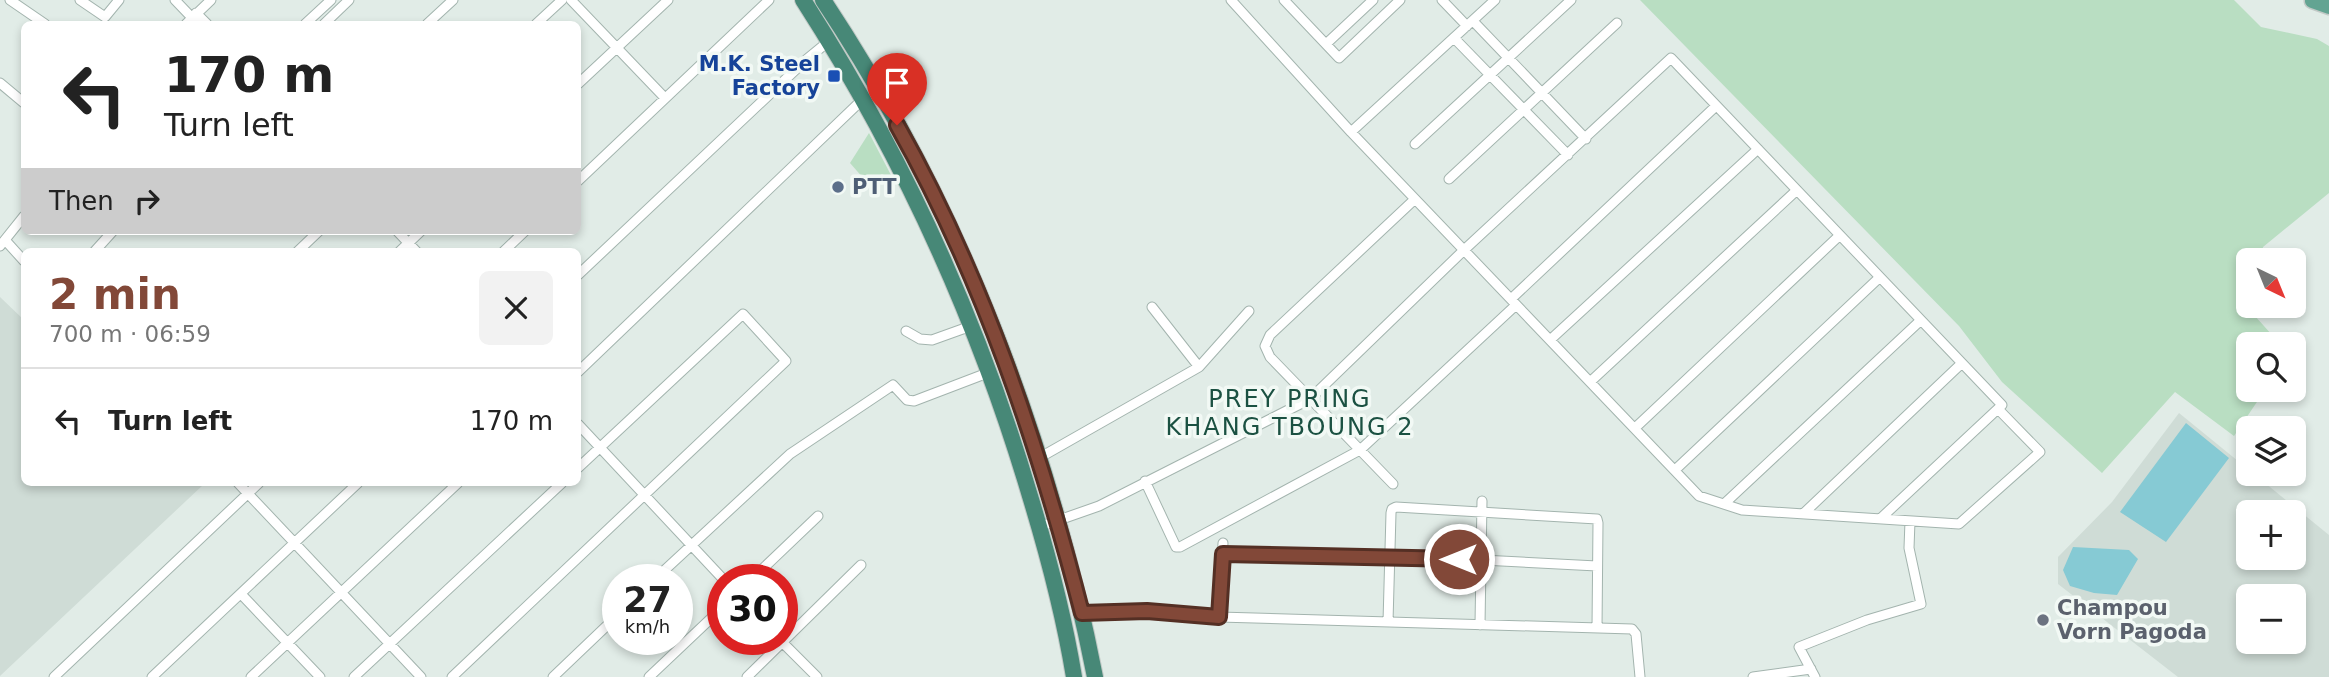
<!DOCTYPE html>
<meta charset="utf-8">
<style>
:root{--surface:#fff;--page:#f2f2f2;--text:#222;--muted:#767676;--line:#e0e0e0;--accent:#824838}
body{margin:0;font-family:"DejaVu Sans",sans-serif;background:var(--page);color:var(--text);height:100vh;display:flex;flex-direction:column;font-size:26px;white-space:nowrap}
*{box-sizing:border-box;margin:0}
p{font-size:23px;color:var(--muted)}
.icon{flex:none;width:38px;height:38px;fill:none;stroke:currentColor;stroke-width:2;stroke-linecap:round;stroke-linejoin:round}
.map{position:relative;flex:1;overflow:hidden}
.panel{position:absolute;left:21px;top:248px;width:560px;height:238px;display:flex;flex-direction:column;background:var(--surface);border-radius:10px;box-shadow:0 4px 10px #0003}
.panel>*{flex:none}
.top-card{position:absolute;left:21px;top:21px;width:560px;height:214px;border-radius:10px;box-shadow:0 4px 10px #0003;background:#fff;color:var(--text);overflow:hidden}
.needle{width:46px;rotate:137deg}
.controls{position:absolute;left:2236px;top:248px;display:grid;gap:14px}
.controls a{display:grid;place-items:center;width:70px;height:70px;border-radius:10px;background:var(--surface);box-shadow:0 4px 10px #0003;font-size:35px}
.speed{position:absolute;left:602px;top:564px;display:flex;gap:14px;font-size:35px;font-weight:700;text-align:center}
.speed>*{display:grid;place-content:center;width:91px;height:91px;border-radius:50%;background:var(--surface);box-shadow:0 4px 10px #0003;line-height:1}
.speed small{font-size:18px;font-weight:400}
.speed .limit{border:10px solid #d22;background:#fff;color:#111}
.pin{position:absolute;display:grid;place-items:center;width:60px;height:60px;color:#fff;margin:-72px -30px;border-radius:50% 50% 50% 0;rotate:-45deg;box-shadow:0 0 7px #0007}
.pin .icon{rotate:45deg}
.me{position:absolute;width:77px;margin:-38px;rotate:270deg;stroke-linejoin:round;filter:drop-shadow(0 0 5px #0008)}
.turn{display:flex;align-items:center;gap:24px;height:147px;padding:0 28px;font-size:32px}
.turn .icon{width:91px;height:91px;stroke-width:2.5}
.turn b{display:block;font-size:49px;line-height:60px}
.then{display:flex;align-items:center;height:66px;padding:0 28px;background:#0003;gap:14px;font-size:26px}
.round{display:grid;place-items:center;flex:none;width:74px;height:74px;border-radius:10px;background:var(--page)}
.overview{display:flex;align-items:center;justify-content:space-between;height:119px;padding:0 28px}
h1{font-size:42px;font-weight:700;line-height:52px;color:var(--accent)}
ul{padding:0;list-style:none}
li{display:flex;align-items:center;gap:21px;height:105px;padding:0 28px;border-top:2px solid var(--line)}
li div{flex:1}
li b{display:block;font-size:26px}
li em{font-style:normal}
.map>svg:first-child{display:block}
</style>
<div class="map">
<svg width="2329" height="677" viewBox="0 0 2329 677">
<rect width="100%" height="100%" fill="#e1ece7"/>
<path fill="#cfdcd6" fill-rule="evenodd" d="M 0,297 L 24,320 L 24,483 L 203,485 L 0,676 Z
M 2179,413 L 2249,470 L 2249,474 L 2254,474 L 2329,535 L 2329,677 L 2178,677 L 2058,584 L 2058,557 L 2112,502 ZM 2249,513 L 2294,513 L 2294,558 L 2249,558 ZM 2249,597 L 2294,597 L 2294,642 L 2249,642 Z"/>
<path fill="#b9dec2" d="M 1640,0 L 2234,0 L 2261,27 L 2317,39 L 2329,46 L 2329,193 L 2263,247 L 2261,261 L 2249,261 L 2249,306 L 2262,306 L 2255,316 L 2281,345 L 2249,345 L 2249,390 L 2265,390 L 2234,436 L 2175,392 L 2102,473 L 2002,382 L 1959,326 Z
M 869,133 L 892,177 L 864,179 L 850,163 Z"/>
<path fill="#86cad4" d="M 2186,423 L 2229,458 L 2166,542 L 2120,512 Z
M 2073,547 L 2129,550 L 2138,559 L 2117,595 L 2094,593 L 2070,586 L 2063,570 Z"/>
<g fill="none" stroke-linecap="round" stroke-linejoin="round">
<defs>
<path id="minor" d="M 10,0 L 45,24
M 80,0 L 105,17 L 119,0
M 175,0 L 198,24
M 571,0 L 665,98
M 1231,0 L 1351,132 L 1699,496 L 1742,510 L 1959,524 L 2040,452 L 1998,409
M 1284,0 L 1339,58 L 1400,0
M 1442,0 L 1467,26
M 196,13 L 207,24
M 1473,21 L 1586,139
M 186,24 L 211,0
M 305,24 L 331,0
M 324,24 L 349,0
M 427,24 L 453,0
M 536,24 L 562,0
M 1454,38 L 1568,155
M 1326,44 L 1373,0
M 0,83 L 24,103
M 578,84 L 668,0
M 1351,132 L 1495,0
M 1415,144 L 1571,0
M 1449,179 L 1617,23
M 578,181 L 769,0
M 397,231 L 417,252
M 5,240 L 24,261
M 0,246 L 24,216
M 94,252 L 113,231
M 297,252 L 319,231
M 399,252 L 421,231
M 503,252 L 525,231
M 578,275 L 807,59 L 829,41
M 1511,299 L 1716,106
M 1152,307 L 1199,367
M 906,331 L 920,339 L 932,340 L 971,326
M 1550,340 L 1758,149
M 578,372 L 863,99
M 1590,382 L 1797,190
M 578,424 L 723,579
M 1635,428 L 1840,235
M 1039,458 L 1199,367 L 1249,311
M 1675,470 L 1880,277
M 1145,481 L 1176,547 L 1180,547 L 1360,450 L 1516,305
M 238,483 L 421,677
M 1393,484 L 1270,357 L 1265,346 L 1270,335 L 1415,199
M 1724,504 L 1921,320
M 1803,514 L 1962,363
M 1039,527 L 1099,506 L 1310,399 L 1464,250 L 1671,58 L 2002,405 L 1880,519
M 1223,554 L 1482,560 L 1597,566
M 655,579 L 790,454 L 893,385 L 907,400 L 914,401 L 990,372
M 752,579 L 818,516
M 241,594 L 320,677
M 1082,613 L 1147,611 L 1219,617 L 1632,629 L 1636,634 L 1640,677
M 1219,617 L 1223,543
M 1388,622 L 1391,513 L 1392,509 L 1396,507 L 1597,519 L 1598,523 L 1597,628
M 1480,625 L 1482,501
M 779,639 L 817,677
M 54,677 L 259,483
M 152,677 L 358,483
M 251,677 L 458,483
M 354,677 L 562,483
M 452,677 L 786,361 L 743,314 L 578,468
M 553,677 L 618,615
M 649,677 L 723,607
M 747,677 L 861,565
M 1753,677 L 1811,669
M 1815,677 L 1799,647 L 1867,620 L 1921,604 L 1909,548 L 1910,521"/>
<path id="primary" d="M 2312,1 L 2329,7"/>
<path id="trunk" d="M 803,0 C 902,154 978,320 1030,496 C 1048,555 1064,616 1074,677
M 823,0 C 958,203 1048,438 1095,677"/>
</defs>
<use href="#minor" stroke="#a3b4ae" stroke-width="11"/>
<use href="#primary" stroke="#c1c9c6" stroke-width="17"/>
<use href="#trunk" stroke="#c1c9c6" stroke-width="18"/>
<use href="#minor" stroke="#fff" stroke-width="9"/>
<use href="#primary" stroke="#63a492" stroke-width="14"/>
<use href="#trunk" stroke="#478877" stroke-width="16"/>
</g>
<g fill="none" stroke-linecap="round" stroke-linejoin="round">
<defs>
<path id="route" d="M 897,125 C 983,278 1038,443 1082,613 L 1147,611 L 1219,617 L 1223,554 L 1459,559"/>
</defs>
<use href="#route" stroke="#542f24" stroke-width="18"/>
<use href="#route" stroke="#824838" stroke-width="12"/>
</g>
<rect fill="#1a4fb4" stroke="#f2f9f5" stroke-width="2.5" x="827" y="69" width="14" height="14" rx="3.5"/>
<circle fill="#5c6f8a" stroke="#f2f9f5" stroke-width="2.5" cx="838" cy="187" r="7"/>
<circle fill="#6b7280" stroke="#f2f9f5" stroke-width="2.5" cx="2043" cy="620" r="7"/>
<g text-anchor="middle" stroke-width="7" stroke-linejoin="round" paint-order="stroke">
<g font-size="21" font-weight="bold" fill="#164399" stroke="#f2f9f5" text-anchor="end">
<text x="820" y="71">M.K. Steel<tspan x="820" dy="24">Factory</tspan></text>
</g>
<g font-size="21" font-weight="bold" fill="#4e5e75" stroke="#f2f9f5" text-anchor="start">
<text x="852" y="194">PTT</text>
</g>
<g font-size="21" font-weight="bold" fill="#5b616d" stroke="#f2f9f5" text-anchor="start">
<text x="2057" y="615">Champou<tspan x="2057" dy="24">Vorn Pagoda</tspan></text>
</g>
<g font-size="24" letter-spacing="2" fill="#1b5142" stroke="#f2f9f5">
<text x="1290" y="407">PREY PRING<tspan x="1290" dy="28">KHANG TBOUNG 2</tspan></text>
</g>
</g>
</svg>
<div class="controls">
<a><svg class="needle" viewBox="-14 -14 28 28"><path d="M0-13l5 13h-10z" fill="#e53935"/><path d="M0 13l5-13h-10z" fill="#767676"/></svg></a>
<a><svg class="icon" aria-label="search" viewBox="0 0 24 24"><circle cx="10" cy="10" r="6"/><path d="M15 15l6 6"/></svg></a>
<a><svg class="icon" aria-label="layers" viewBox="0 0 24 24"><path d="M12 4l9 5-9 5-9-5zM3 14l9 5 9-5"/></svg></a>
<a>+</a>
<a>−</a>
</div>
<div class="speed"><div>27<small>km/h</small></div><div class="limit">30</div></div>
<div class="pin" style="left:897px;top:125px;background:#d93025"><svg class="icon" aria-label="arrive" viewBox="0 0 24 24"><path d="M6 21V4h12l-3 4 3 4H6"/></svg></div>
<svg class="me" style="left:1459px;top:559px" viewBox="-20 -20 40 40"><circle r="17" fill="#824838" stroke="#fff" stroke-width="3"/><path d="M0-11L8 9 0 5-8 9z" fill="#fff"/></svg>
<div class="top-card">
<div class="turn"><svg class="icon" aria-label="left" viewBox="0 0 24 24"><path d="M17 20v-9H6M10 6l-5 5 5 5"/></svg><div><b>170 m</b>Turn left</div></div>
<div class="then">Then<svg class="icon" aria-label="right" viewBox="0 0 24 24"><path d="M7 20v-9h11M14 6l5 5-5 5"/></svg></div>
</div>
<section class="panel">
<div class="overview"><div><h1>2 min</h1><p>700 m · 06:59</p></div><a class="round"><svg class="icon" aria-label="close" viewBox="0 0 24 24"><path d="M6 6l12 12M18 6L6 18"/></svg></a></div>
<ul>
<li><svg class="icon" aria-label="left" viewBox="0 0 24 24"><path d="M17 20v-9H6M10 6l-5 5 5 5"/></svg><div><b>Turn left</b></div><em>170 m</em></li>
</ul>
</section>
</div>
